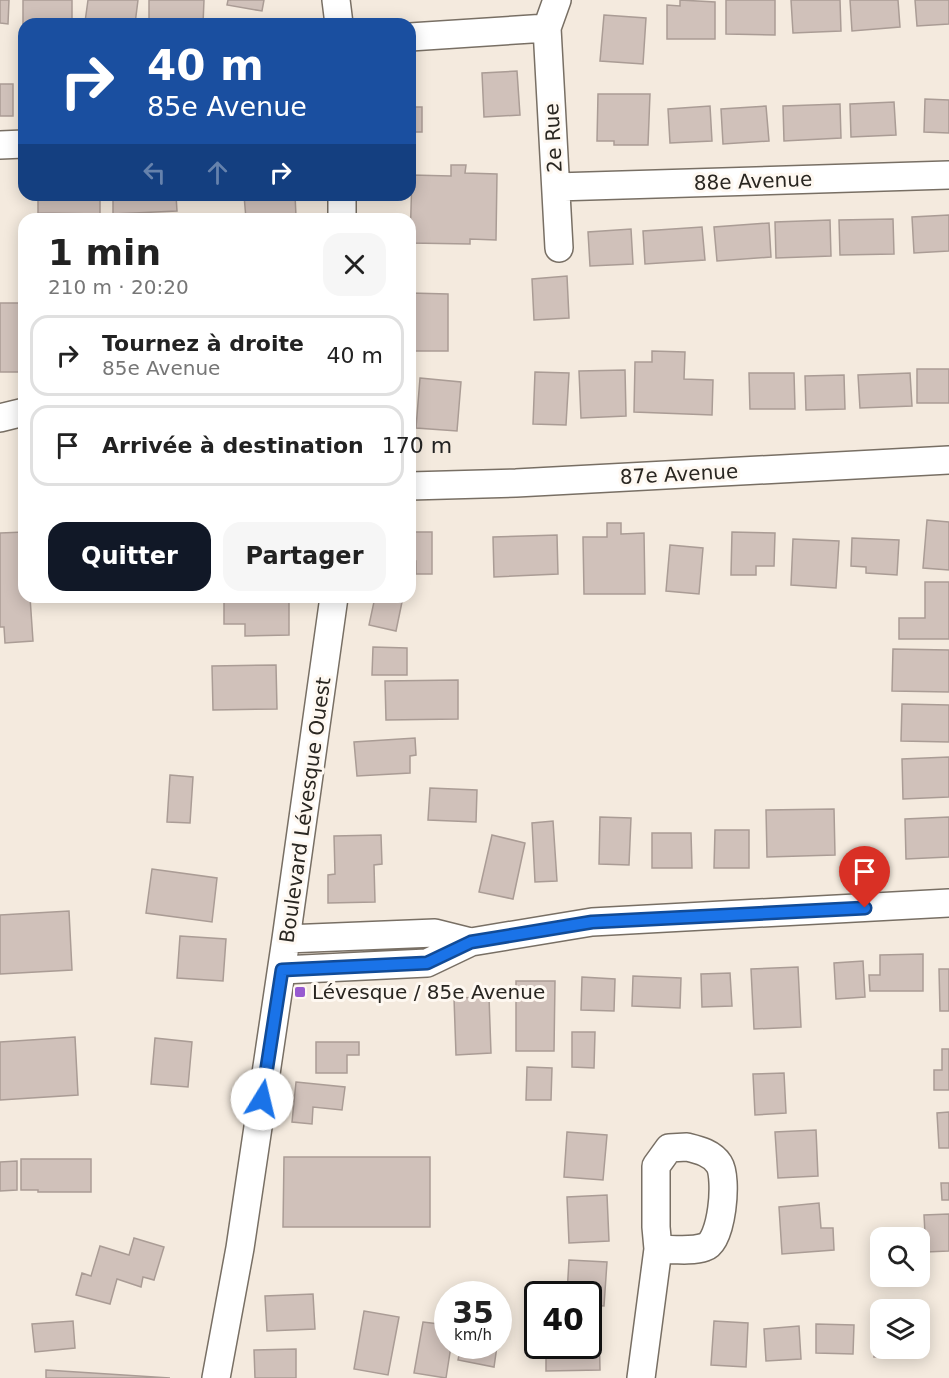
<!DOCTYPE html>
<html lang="fr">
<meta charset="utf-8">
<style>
:root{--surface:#fff;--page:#f6f6f6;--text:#222;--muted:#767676;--line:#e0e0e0;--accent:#111827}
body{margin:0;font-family:"DejaVu Sans",sans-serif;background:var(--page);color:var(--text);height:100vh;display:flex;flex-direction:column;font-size:22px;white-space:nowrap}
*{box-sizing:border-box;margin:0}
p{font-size:20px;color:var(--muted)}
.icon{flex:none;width:33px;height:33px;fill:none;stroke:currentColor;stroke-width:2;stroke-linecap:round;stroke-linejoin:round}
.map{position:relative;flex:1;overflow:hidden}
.details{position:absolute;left:18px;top:213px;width:398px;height:390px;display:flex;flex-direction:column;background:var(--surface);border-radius:18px;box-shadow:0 3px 15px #0003}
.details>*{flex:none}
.guide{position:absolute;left:18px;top:18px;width:398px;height:183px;border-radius:18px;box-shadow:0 3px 15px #0003;background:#1a4fa0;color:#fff;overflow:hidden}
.controls{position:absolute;left:870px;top:1227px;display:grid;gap:12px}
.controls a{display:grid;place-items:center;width:60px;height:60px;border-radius:12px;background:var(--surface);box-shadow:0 3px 15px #0003;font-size:30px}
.speed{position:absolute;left:434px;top:1281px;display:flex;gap:12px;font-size:30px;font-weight:700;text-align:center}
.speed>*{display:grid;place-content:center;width:78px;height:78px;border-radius:50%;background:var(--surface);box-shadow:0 3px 15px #0003;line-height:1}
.speed small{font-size:15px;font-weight:400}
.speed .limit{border:3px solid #111;border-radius:9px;background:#fff;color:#111}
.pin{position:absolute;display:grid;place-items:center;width:51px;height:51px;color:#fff;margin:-62px -26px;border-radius:50% 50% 50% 0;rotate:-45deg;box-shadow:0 0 6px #0007}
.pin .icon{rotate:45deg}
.me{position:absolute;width:66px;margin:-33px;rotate:9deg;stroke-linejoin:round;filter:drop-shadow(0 0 4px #0008)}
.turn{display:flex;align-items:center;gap:21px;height:126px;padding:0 30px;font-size:27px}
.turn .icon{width:78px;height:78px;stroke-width:2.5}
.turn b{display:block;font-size:42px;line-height:51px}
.lanes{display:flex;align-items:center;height:57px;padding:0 30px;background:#0003;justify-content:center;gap:30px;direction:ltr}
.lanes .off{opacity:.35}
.round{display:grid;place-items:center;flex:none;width:63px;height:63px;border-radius:18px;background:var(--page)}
.head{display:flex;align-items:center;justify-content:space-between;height:102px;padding:0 30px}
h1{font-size:36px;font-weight:700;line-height:45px}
.primary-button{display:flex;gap:12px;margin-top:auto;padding:12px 30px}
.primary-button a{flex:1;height:69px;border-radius:18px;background:var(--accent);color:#fff;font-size:24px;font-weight:700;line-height:69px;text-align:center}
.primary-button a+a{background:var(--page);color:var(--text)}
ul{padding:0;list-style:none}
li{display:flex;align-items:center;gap:18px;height:81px;margin:0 12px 9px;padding:0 18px;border:3px solid var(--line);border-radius:18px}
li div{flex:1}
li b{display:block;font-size:22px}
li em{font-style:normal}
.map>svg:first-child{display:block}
</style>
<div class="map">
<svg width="949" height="1378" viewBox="0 0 949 1378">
<rect width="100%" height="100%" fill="#f4eade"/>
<path fill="#d0c1ba" stroke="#aa9c95" stroke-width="1.5" d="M 0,0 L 9,0 L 8,24 L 0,23 Z
M 23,0 L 72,0 L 72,23 L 23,24 Z
M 88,0 L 138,0 L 135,24 L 85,22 Z
M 149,0 L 204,0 L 203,24 L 149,24 Z
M 228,0 L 264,0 L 262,11 L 227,5 Z
M 680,0 L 715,2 L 715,39 L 667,39 L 667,5 L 680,6 Z
M 726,0 L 775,0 L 775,35 L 726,34 Z
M 791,0 L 840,0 L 841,31 L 793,33 Z
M 850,0 L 898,0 L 900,27 L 852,31 Z
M 915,0 L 949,0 L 949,24 L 917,26 Z
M 604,15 L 646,18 L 643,64 L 600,61 Z
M 517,71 L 520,115 L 484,117 L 482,73 Z
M 0,84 L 13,84 L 13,116 L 0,116 Z
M 598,94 L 650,94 L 648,145 L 614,145 L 614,141 L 597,141 Z
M 925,99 L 949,100 L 949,133 L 924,132 Z
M 894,102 L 896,135 L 851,137 L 850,104 Z
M 840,104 L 841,138 L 784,141 L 783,106 Z
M 710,106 L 712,141 L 670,143 L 668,109 Z
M 766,106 L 769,141 L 723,144 L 721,109 Z
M 410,107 L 422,107 L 422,132 L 410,132 Z
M 451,165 L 466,165 L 465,173 L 497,174 L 496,240 L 470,239 L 470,244 L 410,243 L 412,175 L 451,176 Z
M 38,195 L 100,195 L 100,214 L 38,213 Z
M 113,195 L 176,195 L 177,211 L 113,214 Z
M 244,195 L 295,195 L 296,216 L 246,219 Z
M 949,215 L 949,251 L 914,253 L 912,217 Z
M 893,219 L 894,254 L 840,255 L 839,220 Z
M 830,220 L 831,256 L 776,258 L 775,222 Z
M 769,223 L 771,257 L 717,261 L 714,227 Z
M 702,227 L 705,260 L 645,264 L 643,231 Z
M 631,229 L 633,264 L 590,266 L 588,232 Z
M 567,276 L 569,318 L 534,320 L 532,279 Z
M 410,293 L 448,294 L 448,351 L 410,351 Z
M 0,303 L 24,303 L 24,372 L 0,372 Z
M 652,351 L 685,352 L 684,379 L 713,380 L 712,415 L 634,412 L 635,362 L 652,362 Z
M 917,369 L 949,369 L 949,403 L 917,403 Z
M 625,370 L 626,416 L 581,418 L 579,371 Z
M 535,372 L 569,373 L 566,425 L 533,424 Z
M 749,373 L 794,373 L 795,409 L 750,409 Z
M 910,373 L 912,406 L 860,408 L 858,375 Z
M 844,375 L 845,409 L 806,410 L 805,376 Z
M 420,378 L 461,382 L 457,431 L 416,428 Z
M 927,520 L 949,522 L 949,570 L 923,568 Z
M 607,523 L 621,523 L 621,534 L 644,533 L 645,594 L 584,594 L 583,537 L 607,537 Z
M 24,532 L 24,597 L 30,597 L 33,641 L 5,643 L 4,627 L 0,627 L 0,533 Z
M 410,532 L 432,532 L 432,574 L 416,574 L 416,561 L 410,561 Z
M 732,532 L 775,533 L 774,566 L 756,566 L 756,575 L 731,575 Z
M 557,535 L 558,574 L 494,577 L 493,537 Z
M 852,538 L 899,540 L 897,575 L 866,573 L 866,567 L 851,566 Z
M 793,539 L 839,541 L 836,588 L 791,585 Z
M 670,545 L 703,548 L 699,594 L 666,591 Z
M 925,582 L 949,582 L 949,639 L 899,639 L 899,618 L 925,618 Z
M 224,597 L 289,597 L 289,635 L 245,636 L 245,624 L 224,624 Z
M 375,597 L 402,602 L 396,631 L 369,625 Z
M 373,647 L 407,648 L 407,675 L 372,675 Z
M 893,649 L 949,650 L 949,692 L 892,691 Z
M 276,665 L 277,709 L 213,710 L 212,666 Z
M 458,680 L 458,719 L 386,720 L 385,681 Z
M 902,704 L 949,705 L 949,742 L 901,741 Z
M 415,738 L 416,755 L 410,756 L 410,773 L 357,776 L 354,742 Z
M 949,757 L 949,797 L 903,799 L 902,759 Z
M 170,775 L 193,777 L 190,823 L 167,822 Z
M 430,788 L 477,790 L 476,822 L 428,820 Z
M 834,809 L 835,855 L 767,857 L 766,810 Z
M 600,817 L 631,818 L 629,865 L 599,864 Z
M 949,817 L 949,857 L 906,859 L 905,819 Z
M 553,821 L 557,881 L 535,882 L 532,823 Z
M 715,830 L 749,830 L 749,868 L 714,868 Z
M 652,833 L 691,833 L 692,868 L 652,868 Z
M 381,835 L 382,864 L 374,865 L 375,902 L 328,903 L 328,875 L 335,874 L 334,836 Z
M 492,835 L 525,843 L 513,899 L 479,892 Z
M 152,869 L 217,878 L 212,922 L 146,913 Z
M 69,911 L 72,970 L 0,974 L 0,915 Z
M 180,936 L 226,939 L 223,981 L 177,978 Z
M 923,954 L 923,991 L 870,991 L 869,975 L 880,975 L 880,955 Z
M 863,961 L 865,997 L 836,999 L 834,963 Z
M 798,967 L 801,1027 L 754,1029 L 751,969 Z
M 939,969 L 949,969 L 949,1011 L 940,1011 Z
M 730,973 L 732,1006 L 702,1007 L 701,974 Z
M 633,976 L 681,978 L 680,1008 L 632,1006 Z
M 582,977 L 615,979 L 614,1011 L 581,1010 Z
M 516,981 L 555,981 L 554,1051 L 516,1051 Z
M 489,997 L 491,1053 L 456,1055 L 454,998 Z
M 572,1032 L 595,1032 L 594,1068 L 572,1067 Z
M 75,1037 L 78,1095 L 0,1100 L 0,1042 Z
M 155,1038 L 192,1042 L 188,1087 L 151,1084 Z
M 316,1042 L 359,1042 L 359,1055 L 347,1055 L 347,1073 L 316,1073 Z
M 942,1049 L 949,1049 L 949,1090 L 934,1090 L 934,1070 L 942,1070 Z
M 527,1067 L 552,1068 L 551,1100 L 526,1100 Z
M 784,1073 L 786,1113 L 755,1115 L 753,1074 Z
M 296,1082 L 345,1087 L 342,1110 L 313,1107 L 312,1124 L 292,1122 Z
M 949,1112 L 949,1148 L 939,1148 L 937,1113 Z
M 816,1130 L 818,1176 L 778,1178 L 775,1132 Z
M 567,1132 L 607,1135 L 603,1180 L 564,1177 Z
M 284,1157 L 430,1157 L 430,1227 L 283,1227 Z
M 21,1159 L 91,1159 L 91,1192 L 38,1192 L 38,1190 L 21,1190 Z
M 17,1161 L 17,1190 L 0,1191 L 0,1162 Z
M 941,1183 L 949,1183 L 949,1200 L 942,1200 Z
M 607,1195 L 609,1241 L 569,1243 L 567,1197 Z
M 819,1203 L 821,1228 L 833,1228 L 834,1250 L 782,1254 L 779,1207 Z
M 949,1214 L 949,1251 L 926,1252 L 924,1215 Z
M 134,1238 L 164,1247 L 154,1280 L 143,1277 L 141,1287 L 117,1279 L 110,1304 L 76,1295 L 82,1273 L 91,1276 L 100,1246 L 129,1255 Z
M 569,1260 L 607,1262 L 604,1306 L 588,1305 L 588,1294 L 567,1294 Z
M 313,1294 L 315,1329 L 267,1331 L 265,1296 Z
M 364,1311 L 399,1317 L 388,1375 L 354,1369 Z
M 880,1317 L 880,1348 L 906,1348 L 906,1355 L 874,1357 L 873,1318 Z
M 73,1321 L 75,1348 L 35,1352 L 32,1324 Z
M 714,1321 L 748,1323 L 746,1367 L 711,1365 Z
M 423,1322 L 447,1325 L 447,1346 L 451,1346 L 446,1378 L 414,1373 Z
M 588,1322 L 599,1322 L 600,1370 L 546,1371 L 546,1351 L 559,1351 L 559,1346 L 588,1346 Z
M 816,1324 L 854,1325 L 853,1354 L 816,1353 Z
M 799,1326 L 801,1359 L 766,1361 L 764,1329 Z
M 461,1346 L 497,1346 L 494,1367 L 458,1360 Z
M 296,1349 L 296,1378 L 255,1378 L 254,1350 Z
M 46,1370 L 170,1378 L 46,1378 Z"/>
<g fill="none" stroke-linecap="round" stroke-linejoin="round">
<defs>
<path id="minor" d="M 336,0 L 339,24
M 557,0 L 547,28 L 559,248
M 410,37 L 547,28
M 0,145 L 24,144
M 556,187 L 949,175
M 342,219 L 342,195
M 0,418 L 24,412
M 410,486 L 516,483 L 949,460
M 286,939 L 435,933 L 471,942
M 282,970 L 427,963 L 471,942 L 592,922 L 949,903
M 687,1147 C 699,1150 712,1153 719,1164 C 728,1178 722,1242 705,1247 C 691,1252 672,1249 658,1249 L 656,1227 L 656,1166 L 669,1148 Z
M 216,1378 L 240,1248 L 286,939 L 334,597
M 641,1378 L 658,1249"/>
</defs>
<use href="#minor" stroke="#786f64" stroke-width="30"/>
<use href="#minor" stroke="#fff" stroke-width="27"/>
</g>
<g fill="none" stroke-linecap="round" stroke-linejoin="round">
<defs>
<path id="route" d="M 262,1099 L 282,970 L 427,963 L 471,942 L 592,922 L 865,908"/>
</defs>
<use href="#route" stroke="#114b97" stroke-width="15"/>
<use href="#route" stroke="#1a73e8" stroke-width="10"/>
</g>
<rect fill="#975ad0" stroke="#fef8f1" stroke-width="2" x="294" y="986" width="12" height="12" rx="3"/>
<g text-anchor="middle" stroke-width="6" stroke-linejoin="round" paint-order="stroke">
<g font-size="20" fill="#292621" stroke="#fef8f1">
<text transform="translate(553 138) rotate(-93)" y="7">2e Rue</text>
<text transform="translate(753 181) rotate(-2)" y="7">88e Avenue</text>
<text transform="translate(679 474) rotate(-3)" y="7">87e Avenue</text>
<text transform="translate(305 810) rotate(-82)" y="7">Boulevard Lévesque Ouest</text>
</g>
<g font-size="20" fill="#292621" stroke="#fef8f1" text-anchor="start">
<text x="312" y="999">Lévesque / 85e Avenue</text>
</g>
</g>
</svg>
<div class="controls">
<a><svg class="icon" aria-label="search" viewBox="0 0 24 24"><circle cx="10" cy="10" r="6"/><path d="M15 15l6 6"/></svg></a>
<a><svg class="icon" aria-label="layers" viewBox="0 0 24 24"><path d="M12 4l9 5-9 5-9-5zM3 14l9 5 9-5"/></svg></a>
</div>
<div class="speed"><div>35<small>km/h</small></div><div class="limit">40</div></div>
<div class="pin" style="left:865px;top:908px;background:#d93025"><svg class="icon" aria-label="arrive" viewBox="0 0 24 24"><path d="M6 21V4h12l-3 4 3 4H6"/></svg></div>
<svg class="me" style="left:262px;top:1099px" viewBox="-20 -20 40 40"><circle r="19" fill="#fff"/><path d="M0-13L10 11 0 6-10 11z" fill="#1a73e8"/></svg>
<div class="guide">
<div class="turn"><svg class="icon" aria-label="right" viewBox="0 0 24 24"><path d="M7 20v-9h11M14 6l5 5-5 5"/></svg><div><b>40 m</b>85e Avenue</div></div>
<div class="lanes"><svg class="icon off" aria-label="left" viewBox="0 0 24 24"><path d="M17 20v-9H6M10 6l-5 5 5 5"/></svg><svg class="icon off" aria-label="ahead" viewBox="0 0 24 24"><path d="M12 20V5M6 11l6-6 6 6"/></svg><svg class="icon" aria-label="right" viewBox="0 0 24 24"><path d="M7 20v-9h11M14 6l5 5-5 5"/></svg></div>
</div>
<section class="details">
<div class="head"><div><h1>1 min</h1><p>210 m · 20:20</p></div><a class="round"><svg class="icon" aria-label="close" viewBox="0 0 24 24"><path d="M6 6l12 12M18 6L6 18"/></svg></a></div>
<ul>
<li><svg class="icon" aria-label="right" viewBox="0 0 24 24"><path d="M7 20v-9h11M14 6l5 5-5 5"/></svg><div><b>Tournez à droite</b><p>85e Avenue</p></div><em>40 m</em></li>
<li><svg class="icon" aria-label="arrive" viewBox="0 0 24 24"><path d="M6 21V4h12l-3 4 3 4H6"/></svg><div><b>Arrivée à destination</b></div><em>170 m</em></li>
</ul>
<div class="primary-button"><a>Quitter</a><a>Partager</a></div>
</section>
</div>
